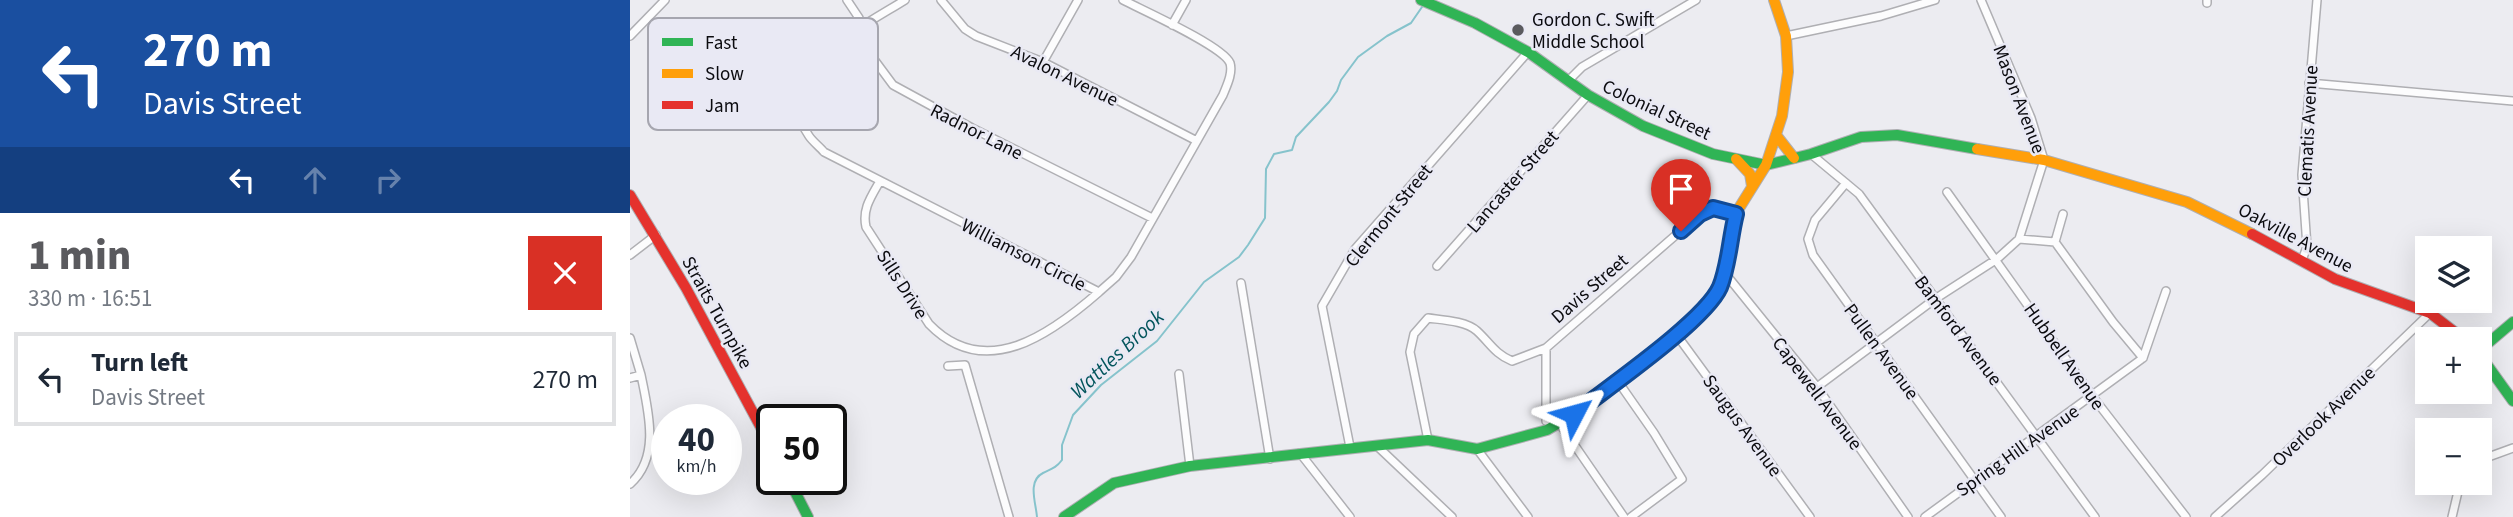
<!DOCTYPE html>
<meta charset="utf-8">
<style>
:root{--surface:#fff;--page:#f2f2f3;--text:#1f2937;--muted:#747a83;--line:#e0e1e3;--accent:#5a5a5e}
body{margin:0;font-family:"Source Sans 3",sans-serif;background:var(--page);color:var(--text);height:100vh;display:flex;flex-direction:column;font-size:26px;white-space:nowrap}
*{box-sizing:border-box;margin:0}
p{font-size:23px;color:var(--muted)}
.icon{flex:none;width:38px;height:38px;fill:none;stroke:currentColor;stroke-width:2;stroke-linecap:round;stroke-linejoin:round}
.map{position:relative;flex:1;overflow:hidden}
.drawer{display:flex;flex-direction:column;background:var(--surface);width:630px}
.drawer>*{flex:none}
.guide{background:#1a4fa0;color:#fff;overflow:hidden}
.tools{position:absolute;left:1785px;top:236px;display:grid;gap:14px}
.tools a{display:grid;place-items:center;width:77px;height:77px;border-radius:0px;background:var(--surface);box-shadow:0 7px 28px #0002;font-size:35px}
.speed{position:absolute;left:21px;top:404px;display:flex;gap:14px;font-size:35px;font-weight:700;text-align:center}
.speed>*{display:grid;place-content:center;width:91px;height:91px;border-radius:50%;background:var(--surface);box-shadow:0 7px 28px #0002;line-height:1}
.speed small{font-size:18px;font-weight:400}
.speed .limit{border:4px solid #111;border-radius:10px;background:#fff;color:#111}
.pin{position:absolute;display:grid;place-items:center;width:60px;height:60px;color:#fff;margin:-72px -30px;border-radius:50% 50% 50% 0;rotate:-45deg;box-shadow:0 0 7px #0007}
.pin .icon{rotate:45deg}
.me{position:absolute;width:77px;margin:-38px;rotate:51deg;stroke-linejoin:round;filter:drop-shadow(0 0 5px #0008)}
.turn{display:flex;align-items:center;gap:24px;height:147px;padding:0 28px;font-size:32px}
.turn .icon{width:91px;height:91px;stroke-width:2.5}
.turn b{display:block;font-size:49px;line-height:60px}
.lanes{display:flex;align-items:center;height:66px;padding:0 28px;background:#0003;justify-content:center;gap:35px;direction:ltr}
.lanes .off{opacity:.35}
.round{display:grid;place-items:center;flex:none;width:74px;height:74px;border-radius:0px;background:var(--page)}
.summary{display:flex;align-items:center;justify-content:space-between;height:119px;padding:0 28px}
h1{font-size:42px;font-weight:800;line-height:52px;color:var(--accent)}
ul{padding:0;list-style:none}
li{display:flex;align-items:center;gap:21px;height:94px;margin:0 14px 10px;padding:0 14px;border:4px solid var(--line);border-radius:0px}
li div{flex:1}
li b{display:block;font-size:26px}
li em{font-style:normal}
main{display:flex;flex:1;min-height:0}
.map>svg:first-child{display:block}
</style>
<main>
<section class="drawer">
<div class="guide">
<div class="turn"><svg class="icon" aria-label="left" viewBox="0 0 24 24"><path d="M17 20v-9H6M10 6l-5 5 5 5"/></svg><div><b>270 m</b>Davis Street</div></div>
<div class="lanes"><svg class="icon" aria-label="left" viewBox="0 0 24 24"><path d="M17 20v-9H6M10 6l-5 5 5 5"/></svg><svg class="icon off" aria-label="ahead" viewBox="0 0 24 24"><path d="M12 20V5M6 11l6-6 6 6"/></svg><svg class="icon off" aria-label="right" viewBox="0 0 24 24"><path d="M7 20v-9h11M14 6l5 5-5 5"/></svg></div>
</div>
<div class="summary"><div><h1>1 min</h1><p>330 m · 16:51</p></div><a class="round" style="background:#d93025;color:#fff"><svg class="icon" aria-label="close" viewBox="0 0 24 24"><path d="M6 6l12 12M18 6L6 18"/></svg></a></div>
<ul>
<li><svg class="icon" aria-label="left" viewBox="0 0 24 24"><path d="M17 20v-9H6M10 6l-5 5 5 5"/></svg><div><b>Turn left</b><p>Davis Street</p></div><em>270 m</em></li>
</ul>
</section>
<div class="map">
<svg width="1883" height="517" viewBox="0 0 1883 517">
<rect width="100%" height="100%" fill="#ececf1"/>
<g fill="none" stroke-linecap="round" stroke-linejoin="round">
<path stroke="#86c3cc" stroke-width="2" d="M 407,517 C 406,503 397,481 413,473 C 421,469 426,468 432,460 L 432,445 L 443,415 L 471,385 L 527,341 L 574,282 L 609,257 L 618,245 L 635,218 L 636,169 L 644,154 L 662,150 L 666,137 L 699,102 L 707,91 L 711,80 L 728,57 L 757,36 L 781,23 L 792,7"/>
<defs>
<path id="street" d="M 217,0 L 229,18 L 228,30 L 240,54 L 263,85 L 342,128 L 522,218
M 275,0 C 234,26 135,73 179,136 C 183,142 190,147 194,152 L 469,292 L 486,277 L 501,257 L 593,95 C 597,85 603,73 600,63 C 593,46 512,10 493,0
M 311,0 L 335,29 L 346,36 L 413,62 L 567,141
M 1351,0 L 1401,118 L 1414,160 L 1389,239
M 1577,3 L 1577,0
M 542,25 L 556,0
M 0,36 L 35,0
M 1156,36 L 1251,16 L 1305,0
M 413,62 L 448,0
M 938,81 L 952,67 L 1066,0
M 1679,83 L 1883,101
M 1181,154 L 1229,194 L 1465,517
M 250,181 C 241,197 232,209 236,227 L 299,324 C 355,382 421,334 469,292
M 1216,183 L 1185,220 L 1178,239 L 1183,255 L 1371,517
M 1317,192 L 1463,397 L 1556,517
M 1425,242 L 1483,322 L 1513,358
M 1425,242 L 1433,214
M 0,255 L 26,235
M 1672,260 L 1677,247 L 1672,175 L 1687,0
M 807,266 L 958,95
M 1094,272 L 1187,387 L 1278,517
M 611,283 L 640,459
M 1046,334 L 1180,517
M 0,338 L 11,375
M 1513,358 L 1536,291
M 318,366 L 335,365 L 379,517
M 549,374 L 560,466
M 0,378 L 11,375 C 18,410 31,457 0,484
M 987,380 L 1024,433 L 1052,479 L 1001,517
M 1187,387 L 1305,299 L 1367,259 L 1389,239 L 1425,242
M 916,421 L 916,348
M 930,424 L 994,517
M 798,440 L 780,352 L 784,334 L 798,318 C 813,320 836,321 847,331 C 860,343 865,354 882,361 L 916,348 L 1070,214 L 1083,208 L 1106,213
M 746,445 L 822,517
M 720,447 L 692,306 L 725,249 L 898,52
M 847,449 L 898,517
M 670,453 L 720,517
M 1850,460 L 1883,448
M 1295,517 L 1513,358
M 1585,517 L 1632,475 L 1800,313
M 1822,517 L 1830,483"/>
<path id="fast" d="M 791,0 L 845,23 L 898,52 L 958,95 L 1013,126 L 1083,154 L 1136,165 L 1181,154 L 1231,137 L 1267,135 L 1347,149
M 1850,350 L 1883,322
M 1850,355 L 1883,401
M 159,480 L 178,517
M 434,517 L 484,483 L 560,466 L 798,440 L 847,449 L 917,430 L 944,414 L 1057,324"/>
<path id="slow" d="M 1146,135 L 1164,158
M 1347,149 L 1414,160 L 1557,202 L 1622,234
M 1106,159 L 1120,174 L 1122,186
M 1057,324 L 1081,302 L 1090,287 L 1106,213 L 1136,165 L 1152,116 L 1158,72 L 1156,36 L 1144,0"/>
<path id="jam" d="M 0,195 L 56,288 L 142,448
M 1622,234 L 1705,279 L 1800,313 L 1835,340"/>
</defs>
<use href="#street" stroke="#afafb3" stroke-width="10"/>
<use href="#fast" stroke="#afafb3" stroke-width="12"/>
<use href="#slow" stroke="#afafb3" stroke-width="12"/>
<use href="#jam" stroke="#afafb3" stroke-width="12"/>
<use href="#street" stroke="#fcfcfd" stroke-width="7"/>
<use href="#fast" stroke="#30b455" stroke-width="10"/>
<use href="#slow" stroke="#ff9f0a" stroke-width="10"/>
<use href="#jam" stroke="#e5322d" stroke-width="10"/>
</g>
<g fill="none" stroke-linecap="round" stroke-linejoin="round">
<defs>
<path id="route" d="M 944,414 C 977,388 1075,321 1090,287 C 1099,265 1100,237 1106,214 L 1083,208 L 1070,214 L 1051,231"/>
</defs>
<use href="#route" stroke="#114b97" stroke-width="18"/>
<use href="#route" stroke="#1a73e8" stroke-width="12"/>
</g>
<circle fill="#5a5a5e" stroke="#e9e9f4" stroke-width="2.5" cx="888" cy="30" r="7"/>
<g text-anchor="middle" stroke-width="5" stroke-linejoin="round" paint-order="stroke">
<g font-size="19" fill="#0b0b0f" stroke="#e9e9f4" text-anchor="start">
<text x="902" y="26">Gordon C. Swift<tspan x="902" dy="22">Middle School</tspan></text>
</g>
<g font-size="19" fill="#0b0b0f" stroke="#e9e9f4">
<text transform="translate(435 75) rotate(26)" y="7">Avalon Avenue</text>
<text transform="translate(1390 99) rotate(69)" y="7">Mason Avenue</text>
<text transform="translate(1027 109) rotate(25)" y="7">Colonial Street</text>
<text transform="translate(347 131) rotate(27)" y="7">Radnor Lane</text>
<text transform="translate(1677 131) rotate(-87)" y="7">Clematis Avenue</text>
<text transform="translate(882 181) rotate(-49)" y="7">Lancaster Street</text>
<text transform="translate(758 215) rotate(-51)" y="7">Clermont Street</text>
<text transform="translate(1666 237) rotate(28)" y="7">Oakville Avenue</text>
<text transform="translate(394 254) rotate(27)" y="7">Williamson Circle</text>
<text transform="translate(273 284) rotate(57)" y="7">Sills Drive</text>
<text transform="translate(959 288) rotate(-41)" y="7">Davis Street</text>
<text transform="translate(88 312) rotate(61)" y="7">Straits Turnpike</text>
<text transform="translate(1329 330) rotate(53)" y="7">Bamford Avenue</text>
<text transform="translate(1252 351) rotate(54)" y="7">Pullen Avenue</text>
<text transform="translate(1435 356) rotate(55)" y="7">Hubbell Avenue</text>
<text transform="translate(1188 393) rotate(53)" y="7">Capewell Avenue</text>
<text transform="translate(1693 416) rotate(-44)" y="7">Overlook Avenue</text>
<text transform="translate(1113 425) rotate(54)" y="7">Saugus Avenue</text>
<text transform="translate(1387 450) rotate(-35)" y="7">Spring Hill Avenue</text>
</g>
<g font-size="21" font-style="italic" fill="#03555c" stroke="#e9e9f4">
<text transform="translate(487 354) rotate(-43)" y="7">Wattles Brook</text>
</g>
</g>
<rect x="18" y="18" width="230" height="112" rx="10" fill="#e9e9f4" stroke="#a6a6af" stroke-width="2"/>
<rect x="32" y="38" width="31" height="8" fill="#30b455"/>
<rect x="32" y="69" width="31" height="9" fill="#ff9f0a"/>
<rect x="32" y="101" width="31" height="8" fill="#e5322d"/>
<g font-size="19" fill="#0b0b0f">
<text x="75" y="49">Fast</text>
<text x="75" y="80">Slow</text>
<text x="75" y="112">Jam</text>
</g>
</svg>
<div class="tools">
<a><svg class="icon" aria-label="layers" viewBox="0 0 24 24"><path d="M12 4l9 5-9 5-9-5zM3 14l9 5 9-5"/></svg></a>
<a>+</a>
<a>−</a>
</div>
<div class="speed"><div>40<small>km/h</small></div><div class="limit">50</div></div>
<div class="pin" style="left:1051px;top:231px;background:#d93025"><svg class="icon" aria-label="arrive" viewBox="0 0 24 24"><path d="M6 21V4h12l-3 4 3 4H6"/></svg></div>
<svg class="me" style="left:944px;top:414px" viewBox="-20 -20 40 40"><path d="M0-17L14 15 0 8-14 15z" fill="#1a73e8" stroke="#fff" stroke-width="4"/></svg>
</div>
</main>
